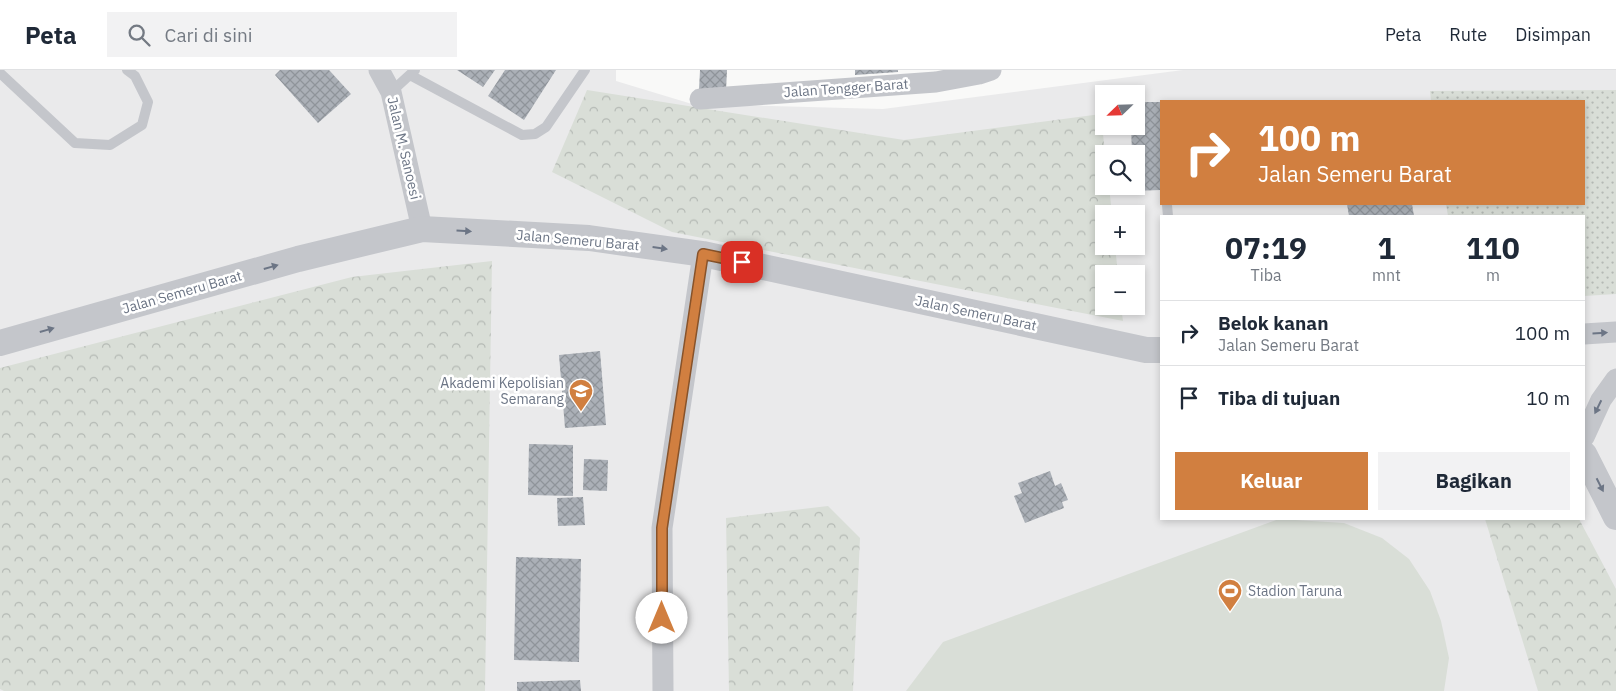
<!DOCTYPE html>
<html lang="id">
<meta charset="utf-8">
<style>
:root{--surface:#fff;--page:#f2f2f3;--text:#1f2937;--muted:#747a83;--line:#e0e1e3;--accent:#d17f40}
body{margin:0;font-family:"IBM Plex Sans",sans-serif;background:var(--page);color:var(--text);height:100vh;display:flex;flex-direction:column;font-size:19px;white-space:nowrap}
*{box-sizing:border-box;margin:0}
p{font-size:16px;color:var(--muted)}
.icon{flex:none;width:28px;height:28px;fill:none;stroke:currentColor;stroke-width:2;stroke-linecap:round;stroke-linejoin:round}
.map{position:relative;flex:1;overflow:hidden}
.side{position:absolute;left:1160px;top:145px;width:425px;height:305px;display:flex;flex-direction:column;background:var(--surface);border-radius:0px;box-shadow:0 2px 8px #0003}
.side>*{flex:none}
.hud{position:absolute;left:1160px;top:30px;width:425px;height:105px;border-radius:0px;box-shadow:0 2px 8px #0003;background:#d17f40;color:#fff;overflow:hidden}
.needle{width:32px;rotate:247deg}
.tools{position:absolute;left:1095px;top:15px;display:grid;gap:10px}
.tools a{display:grid;place-items:center;width:50px;height:50px;border-radius:0px;background:var(--surface);box-shadow:0 2px 8px #0003;font-size:25px}
.pin{position:absolute;display:grid;place-items:center;width:42px;height:42px;color:#fff;margin:-21px;border-radius:10px;box-shadow:0 2px 8px #0006}
.me{position:absolute;width:55px;margin:-28px;rotate:0deg;stroke-linejoin:round;filter:drop-shadow(0 0 4px #0008)}
.turn{display:flex;align-items:center;gap:18px;height:105px;padding:0 15px;font-size:22px}
.turn .icon{width:65px;height:65px;stroke-width:2.5}
.turn b{display:block;font-size:35px;line-height:42px}
.eta{display:flex;justify-content:space-evenly;align-items:center;height:85px;text-align:center}
.eta b{font-size:30px;font-weight:700;line-height:35px}
.primary-button{display:flex;gap:10px;margin-top:auto;padding:10px 15px}
.primary-button a{flex:1;height:58px;border-radius:0px;background:var(--accent);color:#fff;font-size:20px;font-weight:700;line-height:58px;text-align:center}
.primary-button a+a{background:var(--page);color:var(--text)}
ul{padding:0;list-style:none}
li{display:flex;align-items:center;gap:15px;height:65px;padding:0 15px;border-top:1px solid var(--line)}
li div{flex:1}
li b{display:block;font-size:19px}
li em{font-style:normal}
header{display:flex;align-items:center;gap:30px;box-sizing:border-box;height:70px;padding:0 25px;background:var(--surface);border-bottom:1px solid var(--line)}
header strong{font-size:24px}
nav{display:flex;gap:28px;margin-inline-start:auto;font-size:18px}
.search{width:350px;height:45px;background:var(--page);display:flex;align-items:center;gap:12px;box-sizing:border-box;padding:0 18px;border-radius:0px;color:var(--muted);font-size:19px}
.map>svg:first-child{display:block}
</style>
<header>
<strong>Peta</strong>
<div class="search"><svg class="icon" aria-label="search" viewBox="0 0 24 24"><circle cx="10" cy="10" r="6"/><path d="M15 15l6 6"/></svg>Cari di sini</div>
<nav><a>Peta</a><a>Rute</a><a>Disimpan</a></nav>
</header>
<div class="map">
<svg width="1616" height="621" viewBox="0 0 1616 621">
<defs>
<pattern id="grass-dots" width="8" height="8" patternUnits="userSpaceOnUse" patternTransform="scale(1.25)"><rect width="8" height="8" fill="#d9ded7"/><path d="M2 2h.1M6 6h.1" fill="none" stroke="#b4b9b4" stroke-width="1.8" stroke-linecap="round"/></pattern>
<pattern id="forest-crowns" width="20" height="18" patternUnits="userSpaceOnUse" patternTransform="scale(1.25)"><rect width="20" height="18" fill="#d9ded7"/><path d="M2 6a3 3 0 1 1 6 0M12 15a3 3 0 1 1 6 0" fill="none" stroke="#b4b9b4"/></pattern>
<pattern id="building-cross-hatch" width="8" height="8" patternUnits="userSpaceOnUse" patternTransform="scale(1.25)"><rect width="8" height="8" fill="#abb0b7"/><path d="M0 0l8 8M0 8l8-8" fill="none" stroke="#8f949a"/></pattern>
</defs>
<rect width="100%" height="100%" fill="#f9f9f8"/>
<path fill="#eaeaeb" fill-rule="evenodd" d="M 0,0 L 616,0 L 616,11 L 692,34 L 883,39 L 1183,0 L 1616,0 L 1616,621 L 0,621 ZM 1104,24 L 1136,24 L 1136,56 L 1104,56 ZM 1161,31 L 1584,31 L 1584,134 L 1161,134 ZM 1104,84 L 1136,84 L 1136,116 L 1104,116 ZM 1104,144 L 1136,144 L 1136,176 L 1104,176 ZM 1161,146 L 1584,146 L 1584,449 L 1161,449 ZM 1104,204 L 1136,204 L 1136,236 L 1104,236 Z"/>
<path fill="url(#grass-dots)" d="M 1616,20 L 1616,224 L 1584,226 L 1584,146 L 1448,146 L 1446,134 L 1584,134 L 1584,31 L 1431,31 L 1430,21 Z"/>
<path fill="url(#forest-crowns)" d="M 587,20 L 904,70 L 1101,44 L 1105,84 L 1104,116 L 1109,116 L 1112,144 L 1104,144 L 1104,176 L 1115,176 L 1118,204 L 1104,204 L 1104,236 L 1121,236 L 1123,251 L 672,162 L 552,102 Z
M 492,191 L 485,621 L 4,621 L 0,619 L 0,298 L 352,207 Z
M 828,436 L 860,468 L 853,621 L 729,621 L 726,448 Z
M 1485,449 L 1579,449 L 1616,519 L 1616,621 L 1538,621 Z"/>
<path fill="#d9ded7" d="M 1279,449 L 1344,453 L 1382,468 L 1409,489 L 1430,521 L 1441,551 L 1449,588 L 1444,621 L 906,621 L 943,572 Z"/>
<path fill="url(#building-cross-hatch)" d="M 280,0 L 329,0 L 351,24 L 318,53 L 275,5 Z
M 457,0 L 495,0 L 483,17 Z
M 505,0 L 556,0 L 524,50 L 488,26 Z
M 700,0 L 727,0 L 726,21 L 699,20 Z
M 855,0 L 898,0 L 898,2 L 855,5 Z
M 1136,32 L 1161,32 L 1161,120 L 1133,121 L 1133,116 L 1136,116 L 1136,84 L 1132,84 L 1131,56 L 1136,56 Z
M 1347,134 L 1412,134 L 1414,146 L 1349,146 Z
M 600,281 L 606,355 L 565,358 L 559,285 Z
M 529,374 L 573,375 L 573,426 L 528,425 Z
M 584,389 L 608,390 L 607,421 L 583,420 Z
M 1050,401 L 1055,416 L 1061,413 L 1068,430 L 1062,432 L 1064,438 L 1025,453 L 1014,426 L 1022,423 L 1018,413 Z
M 583,427 L 585,455 L 558,456 L 557,428 Z
M 516,487 L 581,489 L 579,592 L 514,590 Z
M 580,610 L 581,621 L 517,621 L 517,612 Z"/>
<g fill="none" stroke-linecap="round" stroke-linejoin="round">
<path stroke="#c4c6cb" stroke-width="10" d="M 0,3 L 75,73 L 110,75 L 142,55 L 148,32 L 135,6 L 127,0
M 410,5 L 522,65 L 535,64 L 546,57 L 585,0
M 391,22 L 415,0
M 1167,135 L 1168,146"/>
<path stroke="#c4c6cb" stroke-width="21" d="M 379,0 L 391,22 L 422,159
M 700,29 L 936,12 L 979,4 L 991,0
M 1584,264 L 1616,262
M 1584,367 L 1601,330 L 1616,309
M 663,621 L 662,458 L 703,184"/>
<path stroke="#c4c6cb" stroke-width="26" d="M 0,273 L 298,189 L 422,159 L 589,168 L 703,184 L 1146,280 L 1161,280
M 1584,384 L 1616,447"/>
</g>
<defs><path id="oneway-solid" d="M-6-.8H1V-3.2L6.5 0L1 3.2V.8H-6Z" transform="scale(1.25)"/></defs>
<g fill="#6c7585">
<use href="#oneway-solid" transform="translate(464 161) rotate(3)"/>
<use href="#oneway-solid" transform="translate(660 178) rotate(8)"/>
<use href="#oneway-solid" transform="translate(271 197) rotate(-16)"/>
<use href="#oneway-solid" transform="translate(47 260) rotate(-16)"/>
<use href="#oneway-solid" transform="translate(1600 263) rotate(-3)"/>
<use href="#oneway-solid" transform="translate(1598 337) rotate(116)"/>
<use href="#oneway-solid" transform="translate(1600 415) rotate(63)"/>
</g>
<g fill="none" stroke-linecap="round" stroke-linejoin="round">
<defs>
<path id="route" d="M 662,548 L 662,458 L 703,184 L 742,192"/>
</defs>
<use href="#route" stroke="#88532a" stroke-width="12"/>
<use href="#route" stroke="#d17f40" stroke-width="9"/>
</g>
<defs>
<symbol id="university-pin" viewBox="-11 -11 22 30"><path d="M0 17L-7.5 6A9.5 9.5 0 1 1 7.5 6Z" fill="#d17f40" stroke="#fff"/><path d="M0-5L7-2L0 1L-7-2ZM-4 1L0 2.5L4 1V4Q0 6-4 4Z" fill="#fff"/></symbol>
<symbol id="stadium-pin" viewBox="-11 -11 22 30"><path d="M0 17L-7.5 6A9.5 9.5 0 1 1 7.5 6Z" fill="#d17f40" stroke="#fff"/><path d="M0-5a6.5 5 0 1 0 0 10a6.5 5 0 1 0 0-10ZM-3.5-1.8h7v3.6h-7Z" fill="#fff"/></symbol>
</defs>
<g fill-rule="evenodd">
<use href="#university-pin" x="567" y="307" width="28" height="38"/>
<use href="#stadium-pin" x="1216" y="507" width="28" height="38"/>
</g>
<g text-anchor="middle" stroke-width="5" stroke-linejoin="round" paint-order="stroke">
<g font-size="14" fill="#6c7585" stroke="#fff">
<text transform="translate(846 18) rotate(-4)" y="5">Jalan Tengger Barat</text>
<text transform="translate(404 78) rotate(77)" y="5">Jalan M. Sanoesi</text>
<text transform="translate(578 170) rotate(5)" y="5">Jalan Semeru Barat</text>
<text transform="translate(182 222) rotate(-16)" y="5">Jalan Semeru Barat</text>
<text transform="translate(976 243) rotate(12)" y="5">Jalan Semeru Barat</text>
</g>
<g font-size="14" fill="#6c7585" stroke="#fff" text-anchor="end">
<text x="564" y="318">Akademi Kepolisian<tspan x="564" dy="16">Semarang</tspan></text>
<text x="1248" y="526" text-anchor="start">Stadion Taruna</text>
</g>
</g>
</svg>
<div class="tools">
<a><svg class="needle" viewBox="-14 -14 28 28"><path d="M0-13l5 13h-10z" fill="#e53935"/><path d="M0 13l5-13h-10z" fill="#747a83"/></svg></a>
<a><svg class="icon" aria-label="search" viewBox="0 0 24 24"><circle cx="10" cy="10" r="6"/><path d="M15 15l6 6"/></svg></a>
<a>+</a>
<a>−</a>
</div>
<div class="pin" style="left:742px;top:192px;background:#d93025"><svg class="icon" aria-label="arrive" viewBox="0 0 24 24"><path d="M6 21V4h12l-3 4 3 4H6"/></svg></div>
<svg class="me" style="left:662px;top:548px" viewBox="-20 -20 40 40"><circle r="19" fill="#fff"/><path d="M0-13L10 11 0 6-10 11z" fill="#d17f40"/></svg>
<div class="hud">
<div class="turn"><svg class="icon" aria-label="right" viewBox="0 0 24 24"><path d="M7 20v-9h11M14 6l5 5-5 5"/></svg><div><b>100 m</b>Jalan Semeru Barat</div></div>
</div>
<section class="side">
<div class="eta">
<div><b>07:19</b><p>Tiba</p></div>
<div><b>1</b><p>mnt</p></div>
<div><b>110</b><p>m</p></div>
</div>
<ul>
<li><svg class="icon" aria-label="right" viewBox="0 0 24 24"><path d="M7 20v-9h11M14 6l5 5-5 5"/></svg><div><b>Belok kanan</b><p>Jalan Semeru Barat</p></div><em>100 m</em></li>
<li><svg class="icon" aria-label="arrive" viewBox="0 0 24 24"><path d="M6 21V4h12l-3 4 3 4H6"/></svg><div><b>Tiba di tujuan</b></div><em>10 m</em></li>
</ul>
<div class="primary-button"><a>Keluar</a><a>Bagikan</a></div>
</section>
</div>
